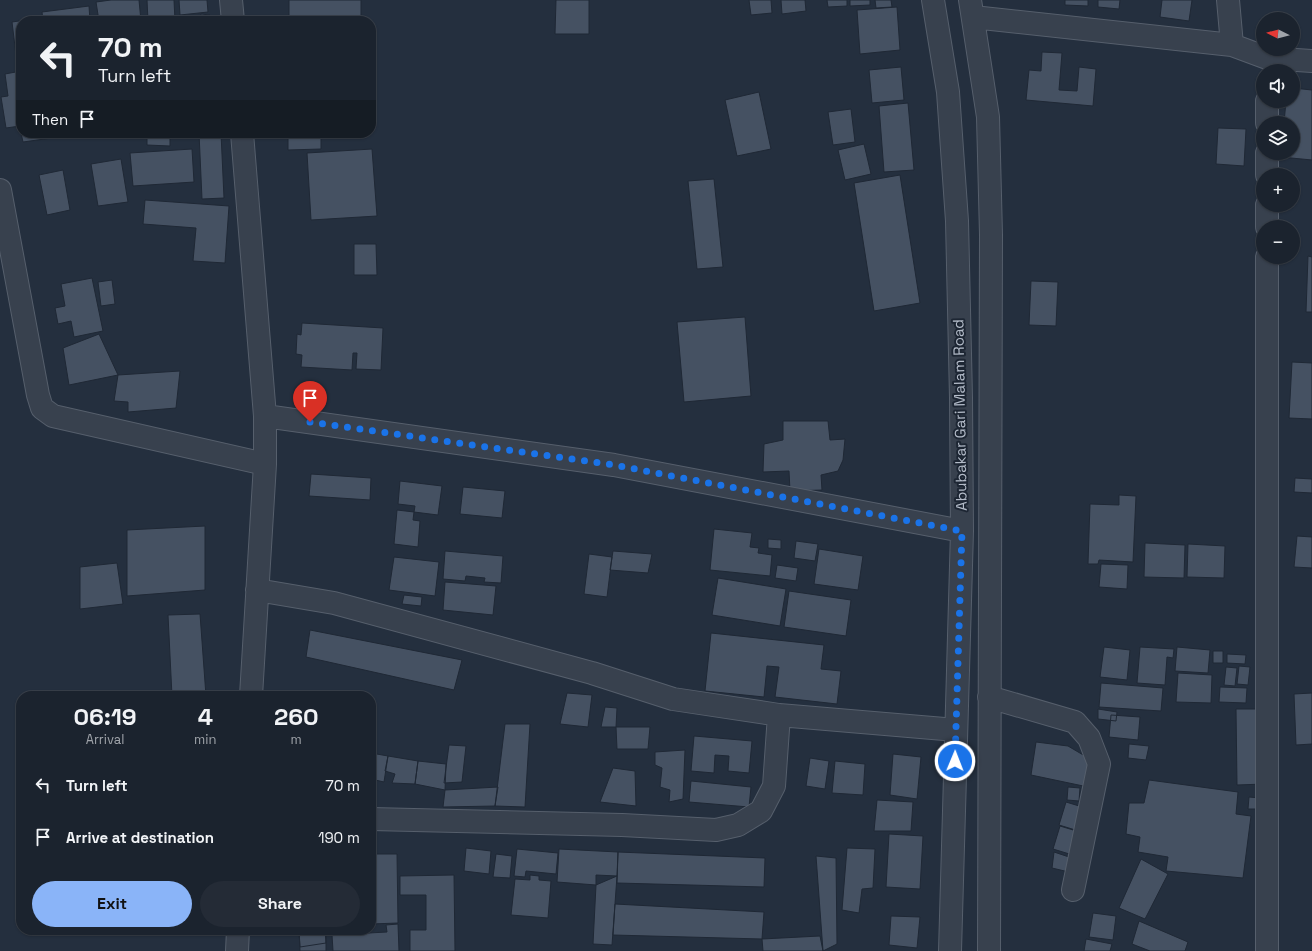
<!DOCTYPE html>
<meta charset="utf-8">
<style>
:root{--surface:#1b232e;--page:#242b36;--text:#f1f3f6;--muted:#a0a4aa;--line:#39404a;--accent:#8ab4f8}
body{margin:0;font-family:"Space Grotesk",sans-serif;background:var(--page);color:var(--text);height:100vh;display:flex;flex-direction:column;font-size:15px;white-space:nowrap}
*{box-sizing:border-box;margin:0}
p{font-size:13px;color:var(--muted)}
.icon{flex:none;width:22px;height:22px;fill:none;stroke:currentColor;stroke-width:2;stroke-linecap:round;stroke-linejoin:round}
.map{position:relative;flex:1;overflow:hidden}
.panel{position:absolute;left:16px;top:691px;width:360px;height:244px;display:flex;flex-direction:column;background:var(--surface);border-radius:16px;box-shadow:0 1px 3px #0004,0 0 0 1px var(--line)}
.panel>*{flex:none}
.banner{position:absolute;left:16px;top:16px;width:360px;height:122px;border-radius:16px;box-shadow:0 1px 3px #0004,0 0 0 1px var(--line);background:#1b232e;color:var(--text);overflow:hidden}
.needle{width:26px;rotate:276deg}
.controls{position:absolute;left:1256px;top:12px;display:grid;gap:8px}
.controls a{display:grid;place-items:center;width:44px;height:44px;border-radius:50%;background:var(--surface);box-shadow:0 1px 3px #0004,0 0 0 1px var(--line);font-size:20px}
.pin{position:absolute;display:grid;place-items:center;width:34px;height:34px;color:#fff;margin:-41px -17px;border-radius:50% 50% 50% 0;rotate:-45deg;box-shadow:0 0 4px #0007}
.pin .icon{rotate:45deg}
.me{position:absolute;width:44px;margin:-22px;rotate:1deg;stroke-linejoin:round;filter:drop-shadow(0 0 3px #0008)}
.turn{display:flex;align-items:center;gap:14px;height:84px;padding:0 16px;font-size:18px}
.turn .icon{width:52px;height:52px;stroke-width:2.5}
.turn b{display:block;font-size:28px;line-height:34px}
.then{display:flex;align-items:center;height:38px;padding:0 16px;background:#0003;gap:8px;font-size:15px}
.eta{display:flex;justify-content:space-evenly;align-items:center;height:68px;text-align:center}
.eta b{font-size:24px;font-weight:600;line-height:28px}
.button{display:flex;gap:8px;margin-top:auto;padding:8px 16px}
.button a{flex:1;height:46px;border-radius:24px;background:var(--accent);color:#111;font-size:16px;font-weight:600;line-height:46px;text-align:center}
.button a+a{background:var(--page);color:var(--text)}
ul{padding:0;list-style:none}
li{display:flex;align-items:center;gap:12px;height:52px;padding:0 16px}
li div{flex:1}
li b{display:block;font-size:15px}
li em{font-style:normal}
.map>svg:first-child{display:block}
</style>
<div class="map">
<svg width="1312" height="951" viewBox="0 0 1312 951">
<rect width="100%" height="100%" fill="#242f3e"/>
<path fill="#455162" stroke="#1f2835" d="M 111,0 L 139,0 L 141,21 L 99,21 L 96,2 Z
M 147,0 L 174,0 L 175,21 L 148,21 Z
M 179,0 L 207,0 L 208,12 L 180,15 Z
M 289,0 L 361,0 L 361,21 L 289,21 Z
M 556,0 L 589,0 L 589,34 L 555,34 Z
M 749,0 L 771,0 L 772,13 L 751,15 Z
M 781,0 L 805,0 L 806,11 L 782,14 Z
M 827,0 L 847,0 L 847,6 L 828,7 Z
M 850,0 L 870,0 L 870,5 L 850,6 Z
M 875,0 L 891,0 L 892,7 L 876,8 Z
M 1065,0 L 1088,0 L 1088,6 L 1065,5 Z
M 1098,0 L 1120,0 L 1119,9 L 1098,7 Z
M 1162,0 L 1192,0 L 1189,21 L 1160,17 Z
M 89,6 L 90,21 L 43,21 L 42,12 Z
M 897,7 L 900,50 L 860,54 L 857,10 Z
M 201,14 L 210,15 L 210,21 L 200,21 Z
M 183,16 L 197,17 L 197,21 L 183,21 Z
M 40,18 L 41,21 L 21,21 L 21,54 L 16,55 L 12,22 Z
M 371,43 L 373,43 L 374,99 L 371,99 Z
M 1042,52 L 1062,53 L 1059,90 L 1077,91 L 1079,67 L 1096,69 L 1093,106 L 1026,100 L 1029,70 L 1041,71 Z
M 901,67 L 904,100 L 872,103 L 869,70 Z
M 21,71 L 21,131 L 20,126 L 6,128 L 1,97 L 8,96 L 5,74 Z
M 1293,88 L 1312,90 L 1312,160 L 1281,157 L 1281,153 L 1293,153 L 1293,123 L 1284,123 L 1286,101 L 1293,101 Z
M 759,92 L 771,149 L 737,156 L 725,100 Z
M 908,103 L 914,170 L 884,172 L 879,106 Z
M 851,109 L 855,142 L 833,145 L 828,112 Z
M 1218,128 L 1246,129 L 1244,166 L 1216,164 Z
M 21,133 L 58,133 L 59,137 L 23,142 Z
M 147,133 L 170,133 L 170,146 L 147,145 Z
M 199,133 L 221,133 L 224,198 L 202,199 Z
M 288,133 L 321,133 L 321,149 L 288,150 Z
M 864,144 L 871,174 L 845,180 L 838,150 Z
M 192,149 L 194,182 L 133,186 L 130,153 Z
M 372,149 L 377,216 L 311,220 L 307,153 Z
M 121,159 L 128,202 L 98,206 L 91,164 Z
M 63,170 L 70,210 L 47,215 L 39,175 Z
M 900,175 L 920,303 L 874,311 L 854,183 Z
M 714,179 L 723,267 L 697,269 L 688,181 Z
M 145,200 L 229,206 L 225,263 L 193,261 L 196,228 L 143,224 Z
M 354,244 L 376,244 L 377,275 L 354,275 Z
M 1308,256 L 1312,257 L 1312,312 L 1306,312 Z
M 92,278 L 103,331 L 74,337 L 71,321 L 58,324 L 55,308 L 65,306 L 61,284 Z
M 112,280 L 115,304 L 101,306 L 98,282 Z
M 1031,281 L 1058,282 L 1056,326 L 1029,325 Z
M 745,317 L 751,396 L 684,402 L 677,322 Z
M 302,323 L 383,328 L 381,370 L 356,369 L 357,353 L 353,353 L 352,370 L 301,367 L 302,355 L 296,354 L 297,334 L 301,335 Z
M 99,334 L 118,375 L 69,385 L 63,348 Z
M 1292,362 L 1312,363 L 1312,419 L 1289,418 Z
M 180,371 L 176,408 L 128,412 L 128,402 L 114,401 L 118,375 Z
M 783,421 L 828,421 L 830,440 L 845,439 L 843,460 L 838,471 L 821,475 L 822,490 L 790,491 L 789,471 L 763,472 L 764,444 L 783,440 Z
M 311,474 L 371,478 L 370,500 L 309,496 Z
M 1295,478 L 1312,479 L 1312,493 L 1294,492 Z
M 400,481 L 442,486 L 438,515 L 414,512 L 415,506 L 398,504 Z
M 463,487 L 505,491 L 502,518 L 460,514 Z
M 1119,495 L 1136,496 L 1133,562 L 1099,560 L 1098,564 L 1088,564 L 1090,504 L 1119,505 Z
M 397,510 L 414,512 L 413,520 L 420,521 L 418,547 L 394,544 Z
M 205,526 L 205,590 L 127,596 L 127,530 Z
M 714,529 L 752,533 L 750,547 L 759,548 L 758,553 L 772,555 L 770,576 L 710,570 Z
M 1297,536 L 1312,537 L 1312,568 L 1294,567 Z
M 768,539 L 781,540 L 781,549 L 768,548 Z
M 796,541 L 818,544 L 815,561 L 794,558 Z
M 1145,543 L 1185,545 L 1184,578 L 1144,577 Z
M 1188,544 L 1225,546 L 1224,578 L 1187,577 Z
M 819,549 L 863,556 L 858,590 L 814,584 Z
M 445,551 L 503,556 L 501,583 L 484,582 L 485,578 L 466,576 L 465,581 L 443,579 Z
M 613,551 L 652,554 L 648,573 L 610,570 Z
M 589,554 L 612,557 L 607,597 L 584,594 Z
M 394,557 L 439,562 L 435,596 L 389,590 Z
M 117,563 L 123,604 L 80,609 L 80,567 Z
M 1101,564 L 1128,565 L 1127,589 L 1099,587 Z
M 777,565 L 798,568 L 796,581 L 775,578 Z
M 718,578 L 786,589 L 780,626 L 712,615 Z
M 445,582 L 496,586 L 493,615 L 443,610 Z
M 789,591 L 851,600 L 846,636 L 784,627 Z
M 404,595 L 422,597 L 421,606 L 402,604 Z
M 200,614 L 206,696 L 172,696 L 168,615 Z
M 310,630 L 462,660 L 454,690 L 306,657 Z
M 711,633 L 824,645 L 821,669 L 841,671 L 837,704 L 775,697 L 779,667 L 767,666 L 764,697 L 705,691 Z
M 1104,647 L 1130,650 L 1127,680 L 1100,677 Z
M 1140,647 L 1174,649 L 1173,658 L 1167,657 L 1165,685 L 1137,683 Z
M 1177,647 L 1210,650 L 1208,673 L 1175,671 Z
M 1213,651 L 1223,651 L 1223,663 L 1213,663 Z
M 1227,654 L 1246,655 L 1245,664 L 1227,663 Z
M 1239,666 L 1250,667 L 1248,685 L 1237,684 Z
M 1226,667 L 1237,668 L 1235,686 L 1224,685 Z
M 1178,673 L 1212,675 L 1211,703 L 1176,702 Z
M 1101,683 L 1163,688 L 1161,711 L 1099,707 Z
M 1220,687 L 1247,688 L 1246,703 L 1219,702 Z
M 567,693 L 592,695 L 588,727 L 560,724 Z
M 1312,693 L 1312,744 L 1296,745 L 1294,694 Z
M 605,707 L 617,708 L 616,727 L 601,727 Z
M 1098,709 L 1117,712 L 1116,721 L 1098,719 Z
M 1236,709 L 1260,709 L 1264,784 L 1237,785 Z
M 1111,715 L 1140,717 L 1138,740 L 1109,737 Z
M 505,724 L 530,724 L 525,807 L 495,806 Z
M 616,727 L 650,727 L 648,749 L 617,749 Z
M 694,736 L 752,741 L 749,773 L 728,771 L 729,756 L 715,755 L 714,773 L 691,771 Z
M 1036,742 L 1068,746 L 1090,759 L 1088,787 L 1031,775 Z
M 1129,744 L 1149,746 L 1146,760 L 1128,758 Z
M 449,745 L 466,746 L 462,782 L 444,783 Z
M 685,750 L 683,799 L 669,802 L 670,790 L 660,787 L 662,768 L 655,765 L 655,752 Z
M 371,753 L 388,756 L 384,782 L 371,779 Z
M 893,754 L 921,757 L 917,799 L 890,795 Z
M 388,756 L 418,761 L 415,784 L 392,783 L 395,774 L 385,771 Z
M 810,758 L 829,761 L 825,789 L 806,786 Z
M 418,761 L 446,764 L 445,790 L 415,784 Z
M 835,761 L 865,764 L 863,795 L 832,793 Z
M 613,768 L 635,771 L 636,806 L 600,802 Z
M 1149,780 L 1238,792 L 1236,814 L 1251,816 L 1243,878 L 1166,871 L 1168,857 L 1138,852 L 1140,837 L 1126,834 L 1129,803 L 1144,803 Z
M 691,781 L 751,787 L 749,807 L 689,802 Z
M 498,787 L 495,806 L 443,807 L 445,790 Z
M 1068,787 L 1080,788 L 1079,801 L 1067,800 Z
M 1249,797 L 1260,798 L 1260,809 L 1248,809 Z
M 877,800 L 913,802 L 911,831 L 874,831 Z
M 1066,802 L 1089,809 L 1082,832 L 1059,825 Z
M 1060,826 L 1083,833 L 1076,856 L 1053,849 Z
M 889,834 L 923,836 L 920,889 L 886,887 Z
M 466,848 L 491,851 L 489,874 L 464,871 Z
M 847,848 L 875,849 L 873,888 L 862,889 L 859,913 L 842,910 Z
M 517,849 L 558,853 L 556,874 L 526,871 L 525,877 L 514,876 Z
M 559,849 L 618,852 L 617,876 L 596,875 L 596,885 L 557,882 Z
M 618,852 L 765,858 L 764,887 L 617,883 Z
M 1054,852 L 1075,859 L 1073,873 L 1052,868 Z
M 371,854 L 397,854 L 398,923 L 371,924 Z
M 496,854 L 512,856 L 510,878 L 493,877 Z
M 816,856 L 836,858 L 837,944 L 823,951 Z
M 1141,859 L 1168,874 L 1145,919 L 1119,908 Z
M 454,875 L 455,951 L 410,951 L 410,930 L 426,930 L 426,895 L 400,895 L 400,876 Z
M 530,875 L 539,876 L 539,880 L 551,881 L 548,918 L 511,915 L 515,879 L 530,880 Z
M 617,876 L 612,945 L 593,944 L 596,885 Z
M 615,904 L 764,912 L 762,939 L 613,935 Z
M 1093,913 L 1116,916 L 1113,940 L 1089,937 Z
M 891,916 L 920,917 L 917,948 L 889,945 Z
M 1139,921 L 1188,942 L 1185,951 L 1150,951 L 1132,944 Z
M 398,924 L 399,951 L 333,951 L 332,935 L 387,932 L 386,925 Z
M 299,930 L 326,930 L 326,951 L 300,951 Z
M 299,930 L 325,930 L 326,943 L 300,947 Z
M 820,936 L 823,951 L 763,951 L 762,939 Z
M 1086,939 L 1112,944 L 1110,951 L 1084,951 Z"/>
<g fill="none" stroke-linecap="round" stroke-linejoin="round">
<defs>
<path id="minor" d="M 231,0 L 233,21
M 933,0 L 948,92 L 957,221 L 961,398 L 962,531 L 950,951
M 970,0 L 988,117 L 991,235 L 989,951
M 1228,0 L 1232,45
M 973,17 L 1232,45 L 1267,58 L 1312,61
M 1267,101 L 1267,123
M 242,133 L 265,416 L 265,464 L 251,696
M 1267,153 L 1267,175
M 0,190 L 38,395 L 42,408 L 53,416 L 265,464
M 1267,205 L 1267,227
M 1267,257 L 1267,951
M 265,416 L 614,465 L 962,531
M 257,590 L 334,603 L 592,673 L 673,699 L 779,715 L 956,730
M 989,697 L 1075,722 L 1089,738 L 1099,764 L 1073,890
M 371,819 L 622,825 L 716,830 L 738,825 L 761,811 L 774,786 L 779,715
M 237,951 L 238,930"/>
</defs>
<use href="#minor" stroke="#565f6c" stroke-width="24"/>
<use href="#minor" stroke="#38414e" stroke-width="22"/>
</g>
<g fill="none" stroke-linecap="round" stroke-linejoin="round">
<path stroke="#1a73e8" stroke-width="7" stroke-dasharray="0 12.6" d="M 310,422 L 614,465 L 962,531 L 955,761"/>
</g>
<g text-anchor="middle" stroke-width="4" stroke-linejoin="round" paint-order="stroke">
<g font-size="15" fill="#b4bcc9" stroke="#1d2633">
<text transform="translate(960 415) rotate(-91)" y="5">Abubakar Gari Malam Road</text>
</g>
</g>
</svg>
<div class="controls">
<a><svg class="needle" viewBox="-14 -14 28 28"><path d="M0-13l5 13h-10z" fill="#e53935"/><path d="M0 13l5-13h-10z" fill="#a0a4aa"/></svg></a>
<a><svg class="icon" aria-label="sound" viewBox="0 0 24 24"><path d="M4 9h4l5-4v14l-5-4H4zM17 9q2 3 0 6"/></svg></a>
<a><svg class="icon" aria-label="layers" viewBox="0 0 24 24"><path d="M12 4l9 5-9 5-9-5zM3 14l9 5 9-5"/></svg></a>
<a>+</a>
<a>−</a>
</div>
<div class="pin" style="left:310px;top:422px;background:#d93025"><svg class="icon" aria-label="arrive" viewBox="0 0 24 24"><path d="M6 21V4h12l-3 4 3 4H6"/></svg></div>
<svg class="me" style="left:955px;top:761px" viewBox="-20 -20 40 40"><circle r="17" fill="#1a73e8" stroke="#fff" stroke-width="3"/><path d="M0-11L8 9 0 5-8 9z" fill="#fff"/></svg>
<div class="banner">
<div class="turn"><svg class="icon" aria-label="left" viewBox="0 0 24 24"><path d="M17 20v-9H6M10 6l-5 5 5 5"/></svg><div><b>70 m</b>Turn left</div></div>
<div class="then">Then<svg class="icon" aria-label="arrive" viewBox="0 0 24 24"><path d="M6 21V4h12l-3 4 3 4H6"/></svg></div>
</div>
<section class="panel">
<div class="eta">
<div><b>06:19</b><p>Arrival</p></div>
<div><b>4</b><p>min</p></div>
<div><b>260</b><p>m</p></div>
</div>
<ul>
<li><svg class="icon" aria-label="left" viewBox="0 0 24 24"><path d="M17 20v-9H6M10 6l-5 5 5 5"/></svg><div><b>Turn left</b></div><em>70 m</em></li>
<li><svg class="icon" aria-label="arrive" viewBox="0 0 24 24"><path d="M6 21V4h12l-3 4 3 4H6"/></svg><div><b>Arrive at destination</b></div><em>190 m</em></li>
</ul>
<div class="button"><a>Exit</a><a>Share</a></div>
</section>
</div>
